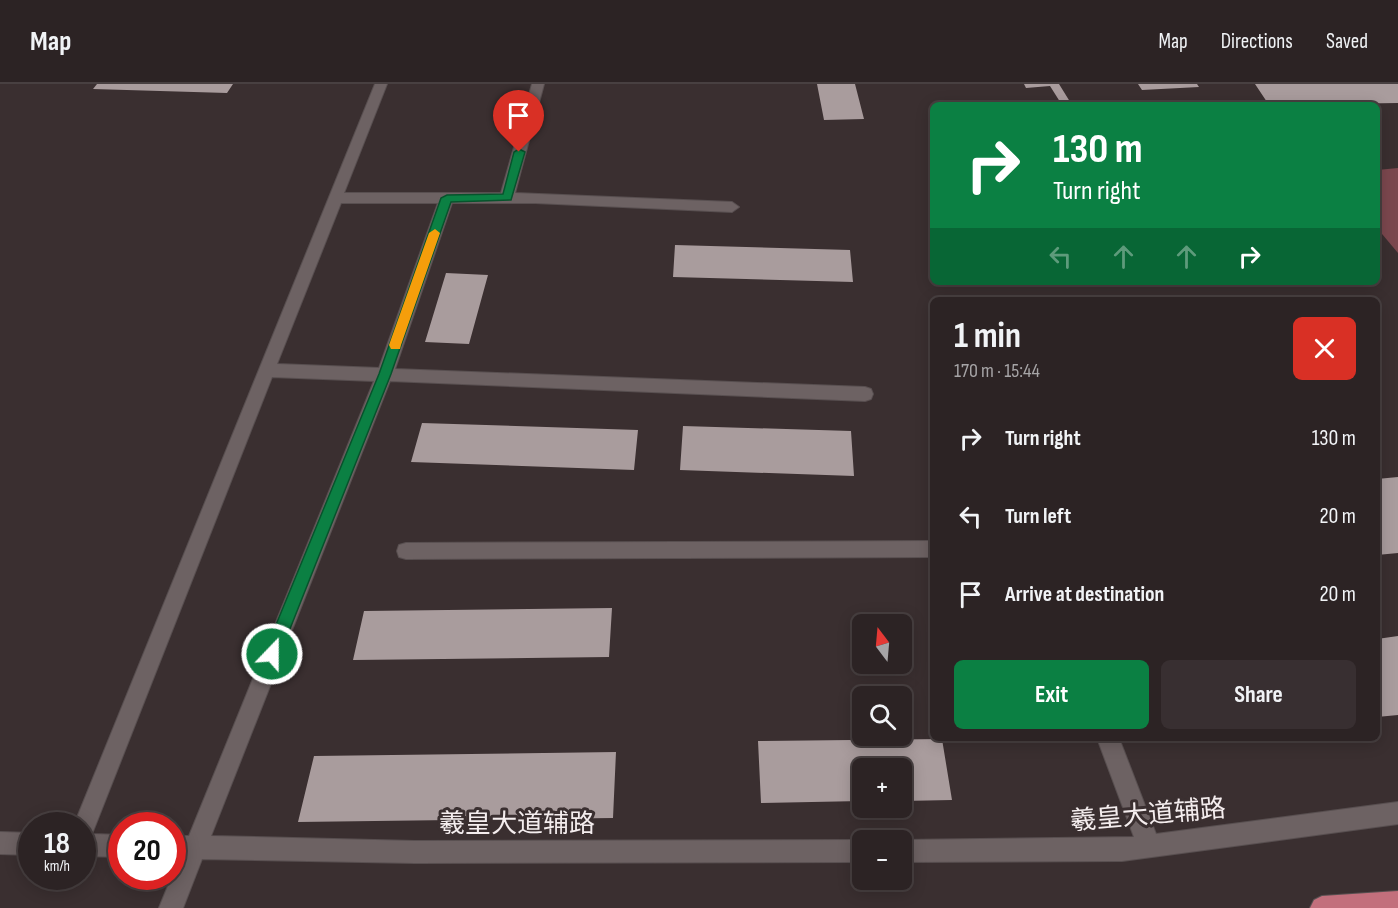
<!DOCTYPE html>
<meta charset="utf-8">
<style>
:root{--surface:#2c2324;--page:#382f31;--text:#f1f3f6;--muted:#a6a4a6;--line:#484041;--accent:#0b8043}
body{margin:0;font-family:"Sofia Sans Condensed","Noto Sans SC",sans-serif;background:var(--page);color:var(--text);height:100vh;display:flex;flex-direction:column;font-size:22px;white-space:nowrap}
*{box-sizing:border-box;margin:0}
p{font-size:20px;color:var(--muted)}
.icon{flex:none;width:33px;height:33px;fill:none;stroke:currentColor;stroke-width:2;stroke-linecap:round;stroke-linejoin:round}
.map{position:relative;flex:1;overflow:hidden}
.drawer{position:absolute;left:930px;top:213px;width:450px;height:444px;display:flex;flex-direction:column;background:var(--surface);border-radius:9px;box-shadow:0 3px 15px #0003,0 0 0 2px var(--line)}
.drawer>*{flex:none}
.hud{position:absolute;left:930px;top:18px;width:450px;height:183px;border-radius:9px;box-shadow:0 3px 15px #0003,0 0 0 2px var(--line);background:#0b8043;color:#fff;overflow:hidden}
.needle{width:39px;rotate:344deg}
.controls{position:absolute;left:852px;top:530px;display:grid;gap:12px}
.controls a{display:grid;place-items:center;width:60px;height:60px;border-radius:9px;background:var(--surface);box-shadow:0 3px 15px #0003,0 0 0 2px var(--line);font-size:30px}
.speed{position:absolute;left:18px;top:728px;display:flex;gap:12px;font-size:30px;font-weight:700;text-align:center}
.speed>*{display:grid;place-content:center;width:78px;height:78px;border-radius:50%;background:var(--surface);box-shadow:0 3px 15px #0003,0 0 0 2px var(--line);line-height:1}
.speed small{font-size:15px;font-weight:400}
.speed .limit{border:9px solid #d22;background:#fff;color:#111}
.pin{position:absolute;display:grid;place-items:center;width:51px;height:51px;color:#fff;margin:-62px -26px;border-radius:50% 50% 50% 0;rotate:-45deg;box-shadow:0 0 6px #0007}
.pin .icon{rotate:45deg}
.me{position:absolute;width:66px;margin:-33px;rotate:22deg;stroke-linejoin:round;filter:drop-shadow(0 0 4px #0008)}
.turn{display:flex;align-items:center;gap:21px;height:126px;padding:0 24px;font-size:27px}
.turn .icon{width:78px;height:78px;stroke-width:2.5}
.turn b{display:block;font-size:42px;line-height:51px}
.lanes{display:flex;align-items:center;height:57px;padding:0 24px;background:#0003;justify-content:center;gap:30px;direction:ltr}
.lanes .off{opacity:.35}
.round{display:grid;place-items:center;flex:none;width:63px;height:63px;border-radius:9px;background:var(--page)}
.summary{display:flex;align-items:center;justify-content:space-between;height:102px;padding:0 24px}
h1{font-size:36px;font-weight:700;line-height:45px}
.cta{display:flex;gap:12px;margin-top:auto;padding:12px 24px}
.cta a{flex:1;height:69px;border-radius:9px;background:var(--accent);color:#fff;font-size:24px;font-weight:700;line-height:69px;text-align:center}
.cta a+a{background:var(--page);color:var(--text)}
ul{padding:0;list-style:none}
li{display:flex;align-items:center;gap:18px;height:78px;padding:0 24px}
li div{flex:1}
li b{display:block;font-size:22px}
li em{font-style:normal}
header{display:flex;align-items:center;gap:36px;box-sizing:border-box;height:84px;padding:0 30px;background:var(--surface);border-bottom:2px solid var(--line)}
header strong{font-size:28px}
nav{display:flex;gap:33px;margin-inline-start:auto;font-size:21px}
.map>svg:first-child{display:block}
</style>
<header>
<strong>Map</strong>
<nav><a>Map</a><a>Directions</a><a>Saved</a></nav>
</header>
<div class="map">
<svg width="1398" height="824" viewBox="0 0 1398 824">
<rect width="100%" height="100%" fill="#3a2f30"/>
<path fill="#7b474e" d="M 1398,84 L 1398,169 L 1377,144 L 1377,86 Z"/>
<path fill="#a99c9d" d="M 97,0 L 233,0 L 227,9 L 93,5 Z
M 817,0 L 855,0 L 864,35 L 824,36 Z
M 1024,0 L 1059,0 L 1072,21 L 1062,21 L 1050,2 L 1026,4 Z
M 1138,0 L 1197,0 L 1199,3 L 1142,6 Z
M 1255,0 L 1398,0 L 1398,19 L 1269,21 Z
M 675,161 L 850,166 L 853,198 L 673,193 Z
M 446,189 L 488,191 L 469,260 L 425,258 Z
M 1139,198 L 1168,198 L 1168,200 L 1143,202 Z
M 422,339 L 638,346 L 634,386 L 411,378 Z
M 683,342 L 851,347 L 854,392 L 680,386 Z
M 1398,393 L 1398,469 L 1377,471 L 1377,395 Z
M 612,524 L 609,573 L 353,576 L 364,527 Z
M 1398,552 L 1398,631 L 1377,633 L 1377,555 Z
M 942,655 L 952,716 L 902,717 L 902,684 L 862,684 L 862,717 L 761,719 L 758,657 Z
M 616,668 L 613,734 L 298,738 L 314,672 Z"/>
<g fill="none" stroke-linecap="round" stroke-linejoin="round">
<defs>
<path id="minor" d="M 375,0 L 387,0 L 344,109 L 501,109 L 532,0 L 544,0 L 515,109 L 732,118 L 739,123 L 732,128 L 535,119 L 452,119 L 395,285 L 865,303 L 871,305 L 873,310 L 871,315 L 865,317 L 390,297 L 211,752 L 415,757 L 862,756 L 862,778 L 415,779 L 202,775 L 183,824 L 159,824 L 179,775 L 172,774 L 172,752 L 189,752 L 374,297 L 272,293 L 92,750 L 122,751 L 122,773 L 82,772 L 82,741 L 74,741 ZM 341,119 L 438,119 L 379,284 L 277,280 Z
M 933,457 L 933,473 L 406,475 L 399,473 L 397,467 L 399,461 L 406,459 Z
M 1097,654 L 1119,654 L 1156,750 L 1398,718 L 1398,740 L 1122,777 L 902,778 L 902,756 L 1134,753 Z
M 0,748 L 32,749 L 32,771 L 0,770 Z"/>
<path id="major" d="M 1398,807 L 1398,824 L 1310,824 L 1314,816 L 1322,812 Z"/>
</defs>
<use href="#minor" stroke="#584f50" stroke-width="2"/>
<use href="#major" stroke="#584f50" stroke-width="2"/>
<use href="#minor" fill="#6d6263" fill-rule="evenodd"/>
<use href="#major" fill="#c26f7c" fill-rule="evenodd"/>
</g>
<path fill="#0b8043" stroke="#07532c" stroke-width="1.5" d="M 519,65 L 525,68 L 511,116 L 451,118 L 391,290 L 280,570 L 278,575 L 272,577 L 267,575 L 264,570 L 379,290 L 441,114 L 447,111 L 503,110 L 514,68 Z"/>
<path fill="#f59e0b" d="M 435,145 L 440,149 L 401,261 L 400,265 L 391,265 L 389,261 L 429,149 Z"/>
<g text-anchor="middle" stroke-width="6" stroke-linejoin="round" paint-order="stroke">
<g font-size="26" fill="#f4edee" stroke="#3a2f30">
<text transform="translate(1148 730) rotate(-5)" y="9">羲皇大道辅路</text>
<text x="517" y="748">羲皇大道辅路</text>
</g>
</g>
</svg>
<div class="controls">
<a><svg class="needle" viewBox="-14 -14 28 28"><path d="M0-13l5 13h-10z" fill="#e53935"/><path d="M0 13l5-13h-10z" fill="#a6a4a6"/></svg></a>
<a><svg class="icon" aria-label="search" viewBox="0 0 24 24"><circle cx="10" cy="10" r="6"/><path d="M15 15l6 6"/></svg></a>
<a>+</a>
<a>−</a>
</div>
<div class="speed"><div>18<small>km/h</small></div><div class="limit">20</div></div>
<div class="pin" style="left:519px;top:68px;background:#d93025"><svg class="icon" aria-label="arrive" viewBox="0 0 24 24"><path d="M6 21V4h12l-3 4 3 4H6"/></svg></div>
<svg class="me" style="left:272px;top:570px" viewBox="-20 -20 40 40"><circle r="17" fill="#0b8043" stroke="#fff" stroke-width="3"/><path d="M0-11L8 9 0 5-8 9z" fill="#fff"/></svg>
<div class="hud">
<div class="turn"><svg class="icon" aria-label="right" viewBox="0 0 24 24"><path d="M7 20v-9h11M14 6l5 5-5 5"/></svg><div><b>130 m</b>Turn right</div></div>
<div class="lanes"><svg class="icon off" aria-label="left" viewBox="0 0 24 24"><path d="M17 20v-9H6M10 6l-5 5 5 5"/></svg><svg class="icon off" aria-label="ahead" viewBox="0 0 24 24"><path d="M12 20V5M6 11l6-6 6 6"/></svg><svg class="icon off" aria-label="ahead" viewBox="0 0 24 24"><path d="M12 20V5M6 11l6-6 6 6"/></svg><svg class="icon" aria-label="right" viewBox="0 0 24 24"><path d="M7 20v-9h11M14 6l5 5-5 5"/></svg></div>
</div>
<section class="drawer">
<div class="summary"><div><h1>1 min</h1><p>170 m · 15:44</p></div><a class="round" style="background:#d93025;color:#fff"><svg class="icon" aria-label="close" viewBox="0 0 24 24"><path d="M6 6l12 12M18 6L6 18"/></svg></a></div>
<ul>
<li><svg class="icon" aria-label="right" viewBox="0 0 24 24"><path d="M7 20v-9h11M14 6l5 5-5 5"/></svg><div><b>Turn right</b></div><em>130 m</em></li>
<li><svg class="icon" aria-label="left" viewBox="0 0 24 24"><path d="M17 20v-9H6M10 6l-5 5 5 5"/></svg><div><b>Turn left</b></div><em>20 m</em></li>
<li><svg class="icon" aria-label="arrive" viewBox="0 0 24 24"><path d="M6 21V4h12l-3 4 3 4H6"/></svg><div><b>Arrive at destination</b></div><em>20 m</em></li>
</ul>
<div class="cta"><a>Exit</a><a>Share</a></div>
</section>
</div>
